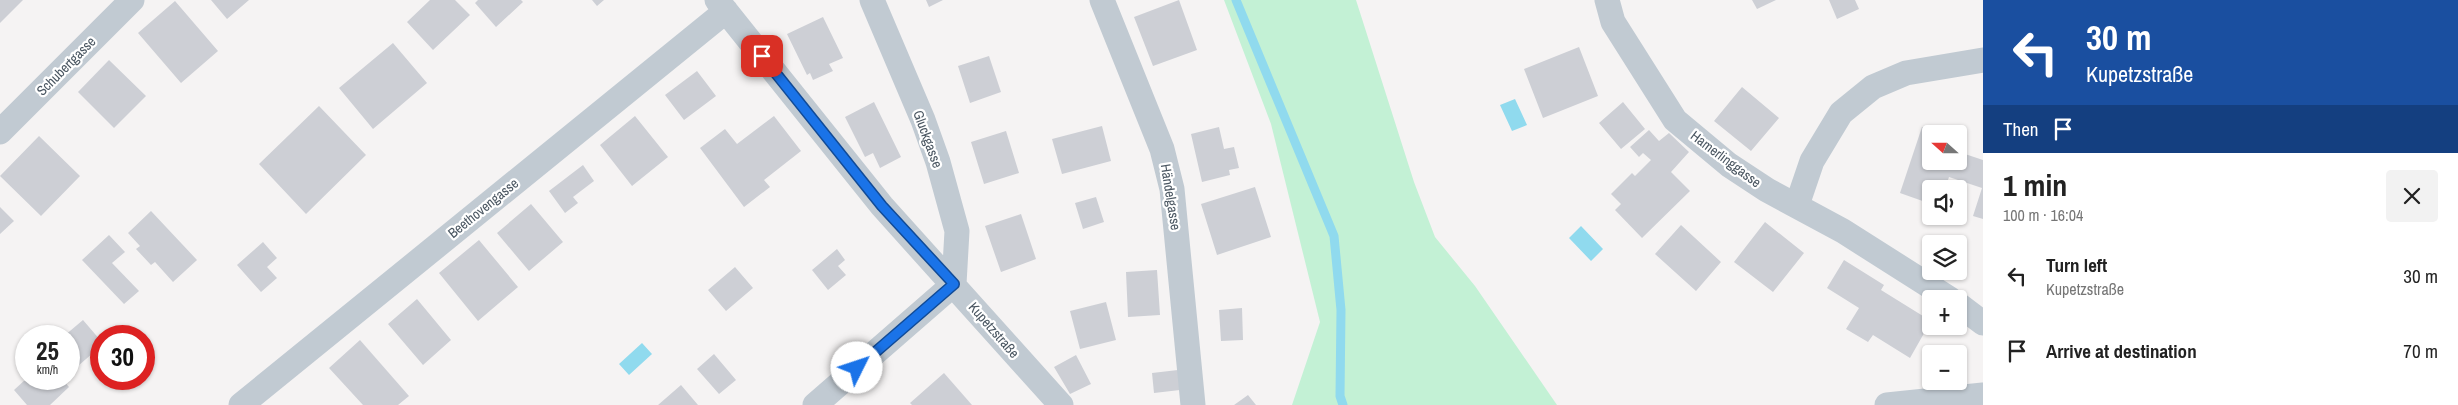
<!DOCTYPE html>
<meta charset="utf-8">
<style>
:root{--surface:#fff;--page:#f2f2f2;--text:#222;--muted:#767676}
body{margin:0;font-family:"Archivo Narrow",sans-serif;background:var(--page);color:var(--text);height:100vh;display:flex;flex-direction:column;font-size:19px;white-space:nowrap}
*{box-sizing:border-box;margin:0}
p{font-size:16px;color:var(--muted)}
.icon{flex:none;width:28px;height:28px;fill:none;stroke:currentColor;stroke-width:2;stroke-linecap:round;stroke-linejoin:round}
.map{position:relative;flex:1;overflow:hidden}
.sheet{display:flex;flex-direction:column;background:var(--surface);width:475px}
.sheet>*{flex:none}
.banner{background:#1a4fa0;color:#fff;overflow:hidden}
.needle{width:32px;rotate:291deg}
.tools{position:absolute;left:1922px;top:125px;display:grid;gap:10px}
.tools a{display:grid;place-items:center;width:45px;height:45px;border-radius:5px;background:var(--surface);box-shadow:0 1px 4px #0004;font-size:25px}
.speed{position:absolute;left:15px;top:325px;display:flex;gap:10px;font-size:25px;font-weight:700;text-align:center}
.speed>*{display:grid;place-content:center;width:65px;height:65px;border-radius:50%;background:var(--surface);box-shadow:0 1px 4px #0004;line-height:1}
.speed small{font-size:12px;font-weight:400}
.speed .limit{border:8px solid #d22;background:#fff;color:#111}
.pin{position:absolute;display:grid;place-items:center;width:42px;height:42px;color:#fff;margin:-21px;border-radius:10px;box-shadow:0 2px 8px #0006}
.me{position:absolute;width:55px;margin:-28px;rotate:49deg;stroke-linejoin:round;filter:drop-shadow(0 0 4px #0008)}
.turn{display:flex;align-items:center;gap:18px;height:105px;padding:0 20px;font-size:22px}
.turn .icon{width:65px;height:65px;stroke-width:2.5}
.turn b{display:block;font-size:35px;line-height:42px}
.then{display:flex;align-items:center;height:48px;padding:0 20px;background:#0003;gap:10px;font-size:19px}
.round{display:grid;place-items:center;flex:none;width:52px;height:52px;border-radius:5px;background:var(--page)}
.head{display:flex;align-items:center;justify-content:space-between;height:85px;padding:0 20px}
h1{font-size:30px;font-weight:800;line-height:38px}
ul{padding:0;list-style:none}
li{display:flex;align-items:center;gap:15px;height:75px;padding:0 20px}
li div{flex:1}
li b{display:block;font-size:19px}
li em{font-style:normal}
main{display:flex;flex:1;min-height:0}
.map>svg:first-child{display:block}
</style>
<main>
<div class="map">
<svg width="1983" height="405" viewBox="0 0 1983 405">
<rect width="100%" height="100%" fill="#f5f3f3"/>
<path fill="#c3f1d5" d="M 1224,0 L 1356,0 L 1414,182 L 1435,237 L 1475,286 L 1557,405 L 1292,405 L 1320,322 L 1271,124 Z"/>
<path fill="#90daee" d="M 1515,99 L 1527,125 L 1512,131 L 1500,105 Z
M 1581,226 L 1603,249 L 1591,261 L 1569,238 Z
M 642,343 L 652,354 L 629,375 L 619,364 Z"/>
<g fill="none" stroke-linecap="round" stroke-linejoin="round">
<path stroke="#90daee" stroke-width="9" d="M 1236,0 L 1334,236 L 1341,310 L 1340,396 L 1343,405"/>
</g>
<path fill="#cdcfd5" d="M 0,0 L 23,0 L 0,23 Z
M 211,0 L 249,0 L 227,19 Z
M 430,0 L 455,0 L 470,15 L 433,50 L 407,22 Z
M 478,0 L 521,0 L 523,2 L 496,27 L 475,3 Z
M 592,0 L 604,0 L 597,6 Z
M 926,0 L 943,0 L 929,7 Z
M 1179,0 L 1197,50 L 1153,66 L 1134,17 Z
M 1752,0 L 1776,0 L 1757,9 Z
M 1829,0 L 1855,0 L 1859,9 L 1837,19 Z
M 175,1 L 218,51 L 181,83 L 138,33 Z
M 823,17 L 843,58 L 829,64 L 833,71 L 813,80 L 810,73 L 807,75 L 787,34 Z
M 393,43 L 427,83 L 373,129 L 339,88 Z
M 1579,47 L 1598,96 L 1543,118 L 1524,69 Z
M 989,56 L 1001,92 L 970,103 L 958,66 Z
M 109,60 L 146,96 L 114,128 L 78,92 Z
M 697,71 L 716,96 L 684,120 L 665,95 Z
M 1742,87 L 1779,118 L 1751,151 L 1714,121 Z
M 874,102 L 901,157 L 880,168 L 873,153 L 865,157 L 845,117 Z
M 1623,102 L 1645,129 L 1621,149 L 1599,123 Z
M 319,106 L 366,155 L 306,214 L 259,164 Z
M 635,116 L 668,157 L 632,186 L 600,145 Z
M 774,116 L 801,151 L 764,180 L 770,187 L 744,207 L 700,148 L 725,129 L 737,144 Z
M 1102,126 L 1111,161 L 1062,174 L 1052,139 Z
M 1219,127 L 1224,149 L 1234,147 L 1239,168 L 1229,170 L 1230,175 L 1202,182 L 1191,134 Z
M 1922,127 L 1942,133 L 1931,134 L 1931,161 L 1959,161 L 1959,152 L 1983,160 L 1983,219 L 1973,216 L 1982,188 L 1949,177 L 1945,189 L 1931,189 L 1931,204 L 1900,193 Z
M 1649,130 L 1659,141 L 1669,133 L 1689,152 L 1671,172 L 1690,191 L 1642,238 L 1615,210 L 1621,204 L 1611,194 L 1632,173 L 1635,176 L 1651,160 L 1643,153 L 1639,157 L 1630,147 Z
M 1006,131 L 1019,173 L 984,184 L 971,142 Z
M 39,136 L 80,176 L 41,216 L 0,176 Z
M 583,165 L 594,181 L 573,197 L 578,203 L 565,213 L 549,191 Z
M 1255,187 L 1271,237 L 1217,255 L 1201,204 Z
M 1096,197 L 1104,222 L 1083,229 L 1075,203 Z
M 531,204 L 563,242 L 529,271 L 497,233 Z
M 0,207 L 14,221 L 0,234 Z
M 151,211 L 197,260 L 173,282 L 155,262 L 151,265 L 136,249 L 140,246 L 128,233 Z
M 1021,214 L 1036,259 L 1001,272 L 985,226 Z
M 1765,222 L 1804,253 L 1773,292 L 1734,262 Z
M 1681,225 L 1721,262 L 1696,291 L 1655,254 Z
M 109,235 L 125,252 L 112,263 L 139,291 L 124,304 L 82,260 Z
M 479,240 L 518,287 L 478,321 L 439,273 Z
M 263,242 L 277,258 L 267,267 L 277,278 L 261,292 L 237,265 Z
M 837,249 L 845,260 L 838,266 L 846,275 L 828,290 L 812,270 Z
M 1844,260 L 1884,285 L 1881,290 L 1931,321 L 1910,358 L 1873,335 L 1868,342 L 1846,329 L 1859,308 L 1827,288 Z
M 735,267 L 753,288 L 726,311 L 708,290 Z
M 1157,270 L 1160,315 L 1128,317 L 1126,272 Z
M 417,299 L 451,340 L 423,365 L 388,324 Z
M 1106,302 L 1116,340 L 1080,349 L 1070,311 Z
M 1242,308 L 1243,340 L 1221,341 L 1219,310 Z
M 83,320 L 101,341 L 101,346 L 78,366 L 69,355 L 69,336 L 64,336 Z
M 360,340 L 409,396 L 398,405 L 363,405 L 329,368 Z
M 714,354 L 736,380 L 719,394 L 697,369 Z
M 1076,355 L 1091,384 L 1070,394 L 1054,367 Z
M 1178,370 L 1180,390 L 1154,393 L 1152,373 Z
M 944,373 L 972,405 L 912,405 L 910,403 Z
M 26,379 L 62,379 L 69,387 L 50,405 L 27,405 L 14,390 Z
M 681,385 L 698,405 L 658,405 Z
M 1248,395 L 1256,405 L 1234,405 Z"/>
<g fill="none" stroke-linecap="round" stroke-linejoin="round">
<path stroke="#c1cad2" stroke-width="25" d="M 717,0 L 882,206 L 1061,405
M 1102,0 L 1162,149 L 1172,189 L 1193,405
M 1607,0 L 1613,22 L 1675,120 L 1729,165 L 1767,190 L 1843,231 L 1950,299
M 0,132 L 132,0
M 1797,205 L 1812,161 L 1841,113 L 1873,87 L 1906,73 L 1983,60
M 1959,305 L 1983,323
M 241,405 L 726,11
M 815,405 L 954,284 L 957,231 L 938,162 L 923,120 L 872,0
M 1887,405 L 1983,395"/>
</g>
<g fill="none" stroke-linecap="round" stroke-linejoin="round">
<defs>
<path id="route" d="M 762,56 L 882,206 L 954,284 L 857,368"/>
</defs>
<use href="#route" stroke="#114b97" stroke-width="12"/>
<use href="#route" stroke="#1a73e8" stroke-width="9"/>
</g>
<g text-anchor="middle" stroke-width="4.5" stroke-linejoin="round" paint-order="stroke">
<g font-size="14" fill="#4a5661" stroke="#fff">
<text transform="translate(66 66) rotate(-45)" y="5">Schubertgasse</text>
<text transform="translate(928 139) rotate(70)" y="5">Gluckgasse</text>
<text transform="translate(1726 159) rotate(37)" y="5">Hamerlinggasse</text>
<text transform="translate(1171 197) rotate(81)" y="5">Händelgasse</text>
<text transform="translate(483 208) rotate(-39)" y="5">Beethovengasse</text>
<text transform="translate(994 330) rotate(49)" y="5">Kupetzstraße</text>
</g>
</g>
</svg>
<div class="tools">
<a><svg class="needle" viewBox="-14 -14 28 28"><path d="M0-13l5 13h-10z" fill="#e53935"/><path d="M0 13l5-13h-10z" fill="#767676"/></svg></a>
<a><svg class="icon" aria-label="sound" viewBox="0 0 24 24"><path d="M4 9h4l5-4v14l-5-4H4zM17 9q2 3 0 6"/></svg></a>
<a><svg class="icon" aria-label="layers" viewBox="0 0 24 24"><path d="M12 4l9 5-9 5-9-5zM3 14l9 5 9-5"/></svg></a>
<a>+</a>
<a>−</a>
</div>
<div class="speed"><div>25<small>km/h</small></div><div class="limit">30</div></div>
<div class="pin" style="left:762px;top:56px;background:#d93025"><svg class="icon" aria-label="arrive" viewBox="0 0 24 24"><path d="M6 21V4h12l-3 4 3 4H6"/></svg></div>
<svg class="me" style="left:857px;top:368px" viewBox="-20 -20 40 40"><circle r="19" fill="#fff"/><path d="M0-13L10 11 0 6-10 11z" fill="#1a73e8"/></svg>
</div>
<section class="sheet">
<div class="banner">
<div class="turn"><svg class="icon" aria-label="left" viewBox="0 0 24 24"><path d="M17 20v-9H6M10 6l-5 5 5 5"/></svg><div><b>30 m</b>Kupetzstraße</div></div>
<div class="then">Then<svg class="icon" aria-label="arrive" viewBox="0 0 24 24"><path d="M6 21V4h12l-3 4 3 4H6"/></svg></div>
</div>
<div class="head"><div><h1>1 min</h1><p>100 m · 16:04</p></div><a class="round"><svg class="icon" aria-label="close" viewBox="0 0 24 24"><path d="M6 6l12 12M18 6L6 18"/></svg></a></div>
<ul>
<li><svg class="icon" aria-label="left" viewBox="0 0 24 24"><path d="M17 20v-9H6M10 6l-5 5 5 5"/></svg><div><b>Turn left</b><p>Kupetzstraße</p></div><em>30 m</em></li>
<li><svg class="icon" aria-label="arrive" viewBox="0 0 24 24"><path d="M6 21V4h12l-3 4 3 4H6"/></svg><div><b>Arrive at destination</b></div><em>70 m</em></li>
</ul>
</section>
</main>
